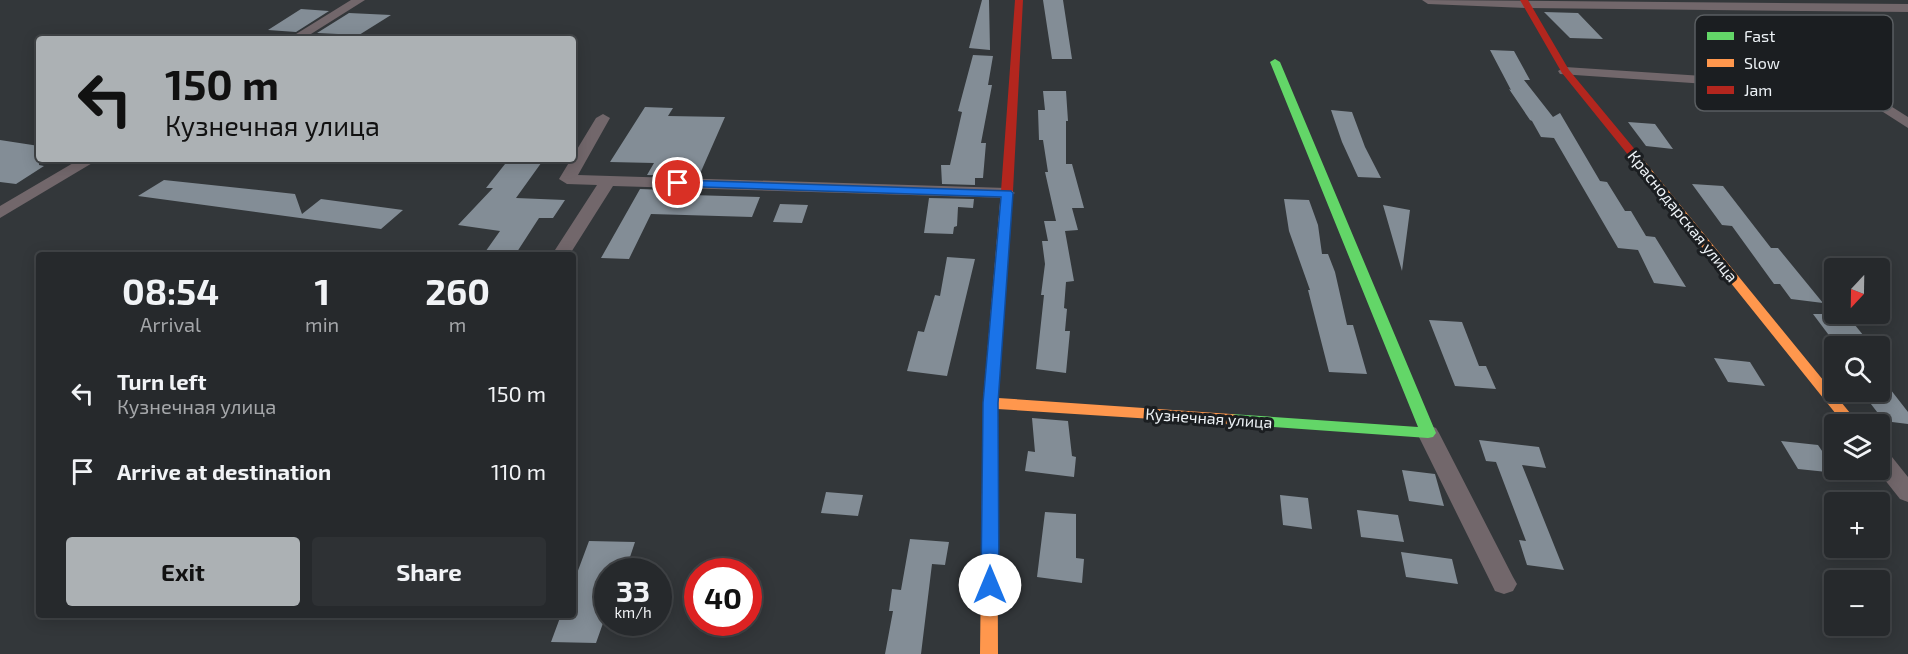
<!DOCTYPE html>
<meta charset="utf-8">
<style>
:root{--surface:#26292c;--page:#2e3134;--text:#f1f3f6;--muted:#a4a6a9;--line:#424548;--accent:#acb1b4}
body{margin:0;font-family:"Exo 2",sans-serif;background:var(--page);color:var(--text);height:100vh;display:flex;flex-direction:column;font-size:22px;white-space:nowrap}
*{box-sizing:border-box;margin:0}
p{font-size:20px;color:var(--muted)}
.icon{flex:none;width:33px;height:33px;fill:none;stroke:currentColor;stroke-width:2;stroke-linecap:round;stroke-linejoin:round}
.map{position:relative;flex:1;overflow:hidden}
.panel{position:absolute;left:36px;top:252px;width:540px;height:366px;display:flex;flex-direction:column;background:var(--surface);border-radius:6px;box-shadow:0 3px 15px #0003,0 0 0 2px var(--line)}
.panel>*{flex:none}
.guide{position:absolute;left:36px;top:36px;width:540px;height:126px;border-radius:6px;box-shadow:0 3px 15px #0003,0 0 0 2px var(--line);background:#acb1b4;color:#111;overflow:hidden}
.needle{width:39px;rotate:202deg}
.buttons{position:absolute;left:1824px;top:258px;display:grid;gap:12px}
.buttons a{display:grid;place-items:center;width:66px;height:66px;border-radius:6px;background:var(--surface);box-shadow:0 3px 15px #0003,0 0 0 2px var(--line);font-size:30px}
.speed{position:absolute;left:594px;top:558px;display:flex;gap:12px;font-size:30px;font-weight:700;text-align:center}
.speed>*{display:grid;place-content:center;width:78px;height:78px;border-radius:50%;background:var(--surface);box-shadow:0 3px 15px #0003,0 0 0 2px var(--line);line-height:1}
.speed small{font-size:15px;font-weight:400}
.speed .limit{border:9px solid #d22;background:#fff;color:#111}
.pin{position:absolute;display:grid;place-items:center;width:51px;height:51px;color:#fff;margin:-26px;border:3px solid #fff;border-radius:50%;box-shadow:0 2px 6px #0007}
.me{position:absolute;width:66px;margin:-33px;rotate:0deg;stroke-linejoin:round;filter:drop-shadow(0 0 4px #0008)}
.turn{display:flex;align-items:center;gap:21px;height:126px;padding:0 30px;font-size:27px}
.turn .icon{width:78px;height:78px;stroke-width:2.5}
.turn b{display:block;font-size:42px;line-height:51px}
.eta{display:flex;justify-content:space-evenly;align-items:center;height:102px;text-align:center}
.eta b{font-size:36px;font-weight:700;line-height:42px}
.button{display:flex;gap:12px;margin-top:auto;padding:12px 30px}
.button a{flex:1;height:69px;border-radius:6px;background:var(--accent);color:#111;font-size:24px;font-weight:700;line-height:69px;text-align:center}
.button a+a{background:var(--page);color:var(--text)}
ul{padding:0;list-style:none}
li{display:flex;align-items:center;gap:18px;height:78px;padding:0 30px}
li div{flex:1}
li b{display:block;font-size:22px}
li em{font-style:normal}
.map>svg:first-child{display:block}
</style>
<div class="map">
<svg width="1908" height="654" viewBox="0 0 1908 654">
<rect width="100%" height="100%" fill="#33373a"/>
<path fill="#838d96" d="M 982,0 L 989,0 L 990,50 L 969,48 Z
M 1043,0 L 1063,0 L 1072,59 L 1052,59 Z
M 301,9 L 329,11 L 296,32 L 268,30 Z
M 1544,12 L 1578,13 L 1603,39 L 1570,38 Z
M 349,13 L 391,15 L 359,35 L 317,33 Z
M 1490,50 L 1514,51 L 1530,80 L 1524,80 L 1553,117 L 1560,113 L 1600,181 L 1607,182 L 1625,211 L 1631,211 L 1646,236 L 1655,237 L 1686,287 L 1654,283 L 1638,250 L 1618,248 L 1554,138 L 1541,137 L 1532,121 L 1530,120 L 1509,89 L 1511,90 Z
M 973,55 L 993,56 L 988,85 L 992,85 L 981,143 L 986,143 L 983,178 L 975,178 L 975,185 L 942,184 L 941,165 L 950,165 L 962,112 L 958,111 Z
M 1043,91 L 1066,91 L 1068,121 L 1066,121 L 1066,164 L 1072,164 L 1084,208 L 1072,208 L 1078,230 L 1065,231 L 1074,281 L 1066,282 L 1064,308 L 1067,309 L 1065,331 L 1070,331 L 1066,373 L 1036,369 L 1044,295 L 1041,295 L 1045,264 L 1042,241 L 1048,241 L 1044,221 L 1056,221 L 1045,172 L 1048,172 L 1043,140 L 1039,140 L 1038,110 L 1045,110 Z
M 645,107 L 673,108 L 668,116 L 725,117 L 699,176 L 647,175 L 654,163 L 610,162 Z
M 1331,110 L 1352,112 L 1365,147 L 1381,178 L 1358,177 L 1342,142 Z
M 1628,122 L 1655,124 L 1673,149 L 1646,146 Z
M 0,140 L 39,146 L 39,165 L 44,166 L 16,184 L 0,182 Z
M 509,159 L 544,159 L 516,198 L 565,200 L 553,218 L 539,218 L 515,255 L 483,255 L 500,231 L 458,225 L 493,188 L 486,188 Z
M 164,180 L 295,194 L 302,214 L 321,199 L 403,210 L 381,229 L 138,196 Z
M 1692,184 L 1723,186 L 1771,248 L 1778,248 L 1823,303 L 1791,299 L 1780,284 L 1774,284 L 1732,226 L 1722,225 Z
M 640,189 L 693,191 L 691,195 L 760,197 L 752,217 L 651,214 L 629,259 L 601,258 Z
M 929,198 L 974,199 L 973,208 L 958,207 L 957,226 L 954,227 L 953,234 L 924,233 Z
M 1284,199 L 1309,200 L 1318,225 L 1322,254 L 1328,254 L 1335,272 L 1347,325 L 1353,325 L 1367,374 L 1329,372 L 1308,290 L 1310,290 L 1289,231 Z
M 780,204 L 808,205 L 802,223 L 773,222 Z
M 1383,205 L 1410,210 L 1402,271 Z
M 947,257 L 975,259 L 947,376 L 907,371 L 918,331 L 924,332 L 935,295 L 940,296 Z
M 1813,314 L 1846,314 L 1872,346 L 1837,346 Z
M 1429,320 L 1462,322 L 1479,366 L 1486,366 L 1496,389 L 1455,386 Z
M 1714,358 L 1750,362 L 1765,386 L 1728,382 Z
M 1880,376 L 1908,412 L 1908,424 L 1884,421 L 1864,395 L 1880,397 Z
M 1032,418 L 1068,421 L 1072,456 L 1076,457 L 1074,477 L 1025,471 L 1028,451 L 1035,452 Z
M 1479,440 L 1539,447 L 1546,468 L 1522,465 L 1564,570 L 1527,565 L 1519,540 L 1526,541 L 1496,462 L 1486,461 Z
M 1781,441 L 1818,445 L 1837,473 L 1798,469 Z
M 1402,470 L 1435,474 L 1444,506 L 1409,501 Z
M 826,492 L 863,495 L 858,516 L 821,513 Z
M 1280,495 L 1308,498 L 1312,529 L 1283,525 Z
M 1357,510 L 1398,515 L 1404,542 L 1361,537 Z
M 1045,512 L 1076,514 L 1076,558 L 1084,559 L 1082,583 L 1037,577 Z
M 910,539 L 949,542 L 945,565 L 932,564 L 921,654 L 885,654 L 893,611 L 889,611 L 892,589 L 901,590 Z
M 589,541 L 635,542 L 625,572 L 608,572 L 608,609 L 596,643 L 551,642 L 561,615 L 573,615 L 573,584 Z
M 1401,552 L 1452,559 L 1458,584 L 1406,577 Z"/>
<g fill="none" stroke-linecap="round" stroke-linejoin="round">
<path fill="#72676b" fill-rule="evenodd" d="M 351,0 L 365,0 L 303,39 L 288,39 Z
M 1422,0 L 1908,4 L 1908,12 L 1527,8 L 1428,4 Z
M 1565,67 L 1859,86 L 1908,117 L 1908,128 L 1855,94 L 1560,74 L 1558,71 Z
M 603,114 L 610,118 L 578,175 L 1007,188 L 1015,193 L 1007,198 L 613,186 L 570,254 L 558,254 L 555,250 L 597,185 L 567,184 L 559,179 L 596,118 Z
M 80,159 L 99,159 L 0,218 L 0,206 Z
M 1428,425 L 1436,428 L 1439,433 L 1513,577 L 1517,584 L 1513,591 L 1504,594 L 1495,591 L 1417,433 L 1420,428 Z
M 1880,450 L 1888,452 L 1908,477 L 1908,502 L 1900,499 L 1877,470 L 1880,470 Z"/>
<path fill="#63d668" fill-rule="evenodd" d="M 1275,59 L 1280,62 L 1436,433 L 1433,437 L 1428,438 L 1231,424 L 1226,423 L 1224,419 L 1226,415 L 1231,414 L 1418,427 L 1270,62 Z"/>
<path fill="#ff974d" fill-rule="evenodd" d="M 1633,151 L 1637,152 L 1859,424 L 1844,424 L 1629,156 L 1628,154 Z
M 1007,188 L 1013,191 L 998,398 L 1231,414 L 1236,415 L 1238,419 L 1236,423 L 1231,424 L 997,409 L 998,654 L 980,654 L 983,403 L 1001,191 Z"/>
<path fill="#b3261e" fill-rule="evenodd" d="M 1015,0 L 1023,0 L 1013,191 L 1007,194 L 1001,191 Z
M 1520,0 L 1528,0 L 1569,70 L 1637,152 L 1637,156 L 1629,156 L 1562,73 Z"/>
</g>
<path fill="#1a73e8" stroke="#114b97" stroke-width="1.5" d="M 678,180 L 1011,191 L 1013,193 L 998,403 L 999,585 L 996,591 L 990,593 L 983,591 L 981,585 L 983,403 L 1001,197 L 674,186 L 674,181 Z"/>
<g text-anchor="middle" stroke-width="6" stroke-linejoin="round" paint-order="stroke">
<g font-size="16" fill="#edf2f6" stroke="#1b1e21">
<text transform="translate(1683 216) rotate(51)" y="6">Краснодарская улица</text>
<text transform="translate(1209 418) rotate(4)" y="6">Кузнечная улица</text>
</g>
</g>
<rect x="1695" y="15" width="198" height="96" rx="9" fill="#1b1e21" stroke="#5a5e61" stroke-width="1.5"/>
<rect x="1707" y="32" width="27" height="8" fill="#63d668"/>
<rect x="1707" y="59" width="27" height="8" fill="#ff974d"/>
<rect x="1707" y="86" width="27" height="8" fill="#b3261e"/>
<g font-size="16" fill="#edf2f6">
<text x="1744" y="42">Fast</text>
<text x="1744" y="69">Slow</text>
<text x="1744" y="96">Jam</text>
</g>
</svg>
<div class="buttons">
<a><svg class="needle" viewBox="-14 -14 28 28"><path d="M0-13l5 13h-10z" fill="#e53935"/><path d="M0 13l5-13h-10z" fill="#a4a6a9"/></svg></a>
<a><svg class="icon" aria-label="search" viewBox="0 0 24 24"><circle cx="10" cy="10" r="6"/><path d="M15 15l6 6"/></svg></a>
<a><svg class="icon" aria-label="layers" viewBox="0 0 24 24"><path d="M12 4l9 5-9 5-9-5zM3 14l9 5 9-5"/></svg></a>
<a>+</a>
<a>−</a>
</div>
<div class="speed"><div>33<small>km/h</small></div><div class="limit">40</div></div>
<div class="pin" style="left:678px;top:183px;background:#d93025"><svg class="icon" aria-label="arrive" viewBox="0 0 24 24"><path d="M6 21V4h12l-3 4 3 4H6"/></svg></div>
<svg class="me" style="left:990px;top:585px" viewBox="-20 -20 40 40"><circle r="19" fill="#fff"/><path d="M0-13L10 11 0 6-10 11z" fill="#1a73e8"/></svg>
<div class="guide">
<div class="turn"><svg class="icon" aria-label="left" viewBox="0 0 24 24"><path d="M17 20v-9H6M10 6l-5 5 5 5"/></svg><div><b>150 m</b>Кузнечная улица</div></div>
</div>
<section class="panel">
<div class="eta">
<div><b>08:54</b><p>Arrival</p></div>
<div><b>1</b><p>min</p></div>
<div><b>260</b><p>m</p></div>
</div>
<ul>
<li><svg class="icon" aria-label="left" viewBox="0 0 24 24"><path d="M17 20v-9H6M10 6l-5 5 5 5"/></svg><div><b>Turn left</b><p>Кузнечная улица</p></div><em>150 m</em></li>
<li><svg class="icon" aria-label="arrive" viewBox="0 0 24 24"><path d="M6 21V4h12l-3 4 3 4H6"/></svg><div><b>Arrive at destination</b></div><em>110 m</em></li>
</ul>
<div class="button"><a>Exit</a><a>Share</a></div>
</section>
</div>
